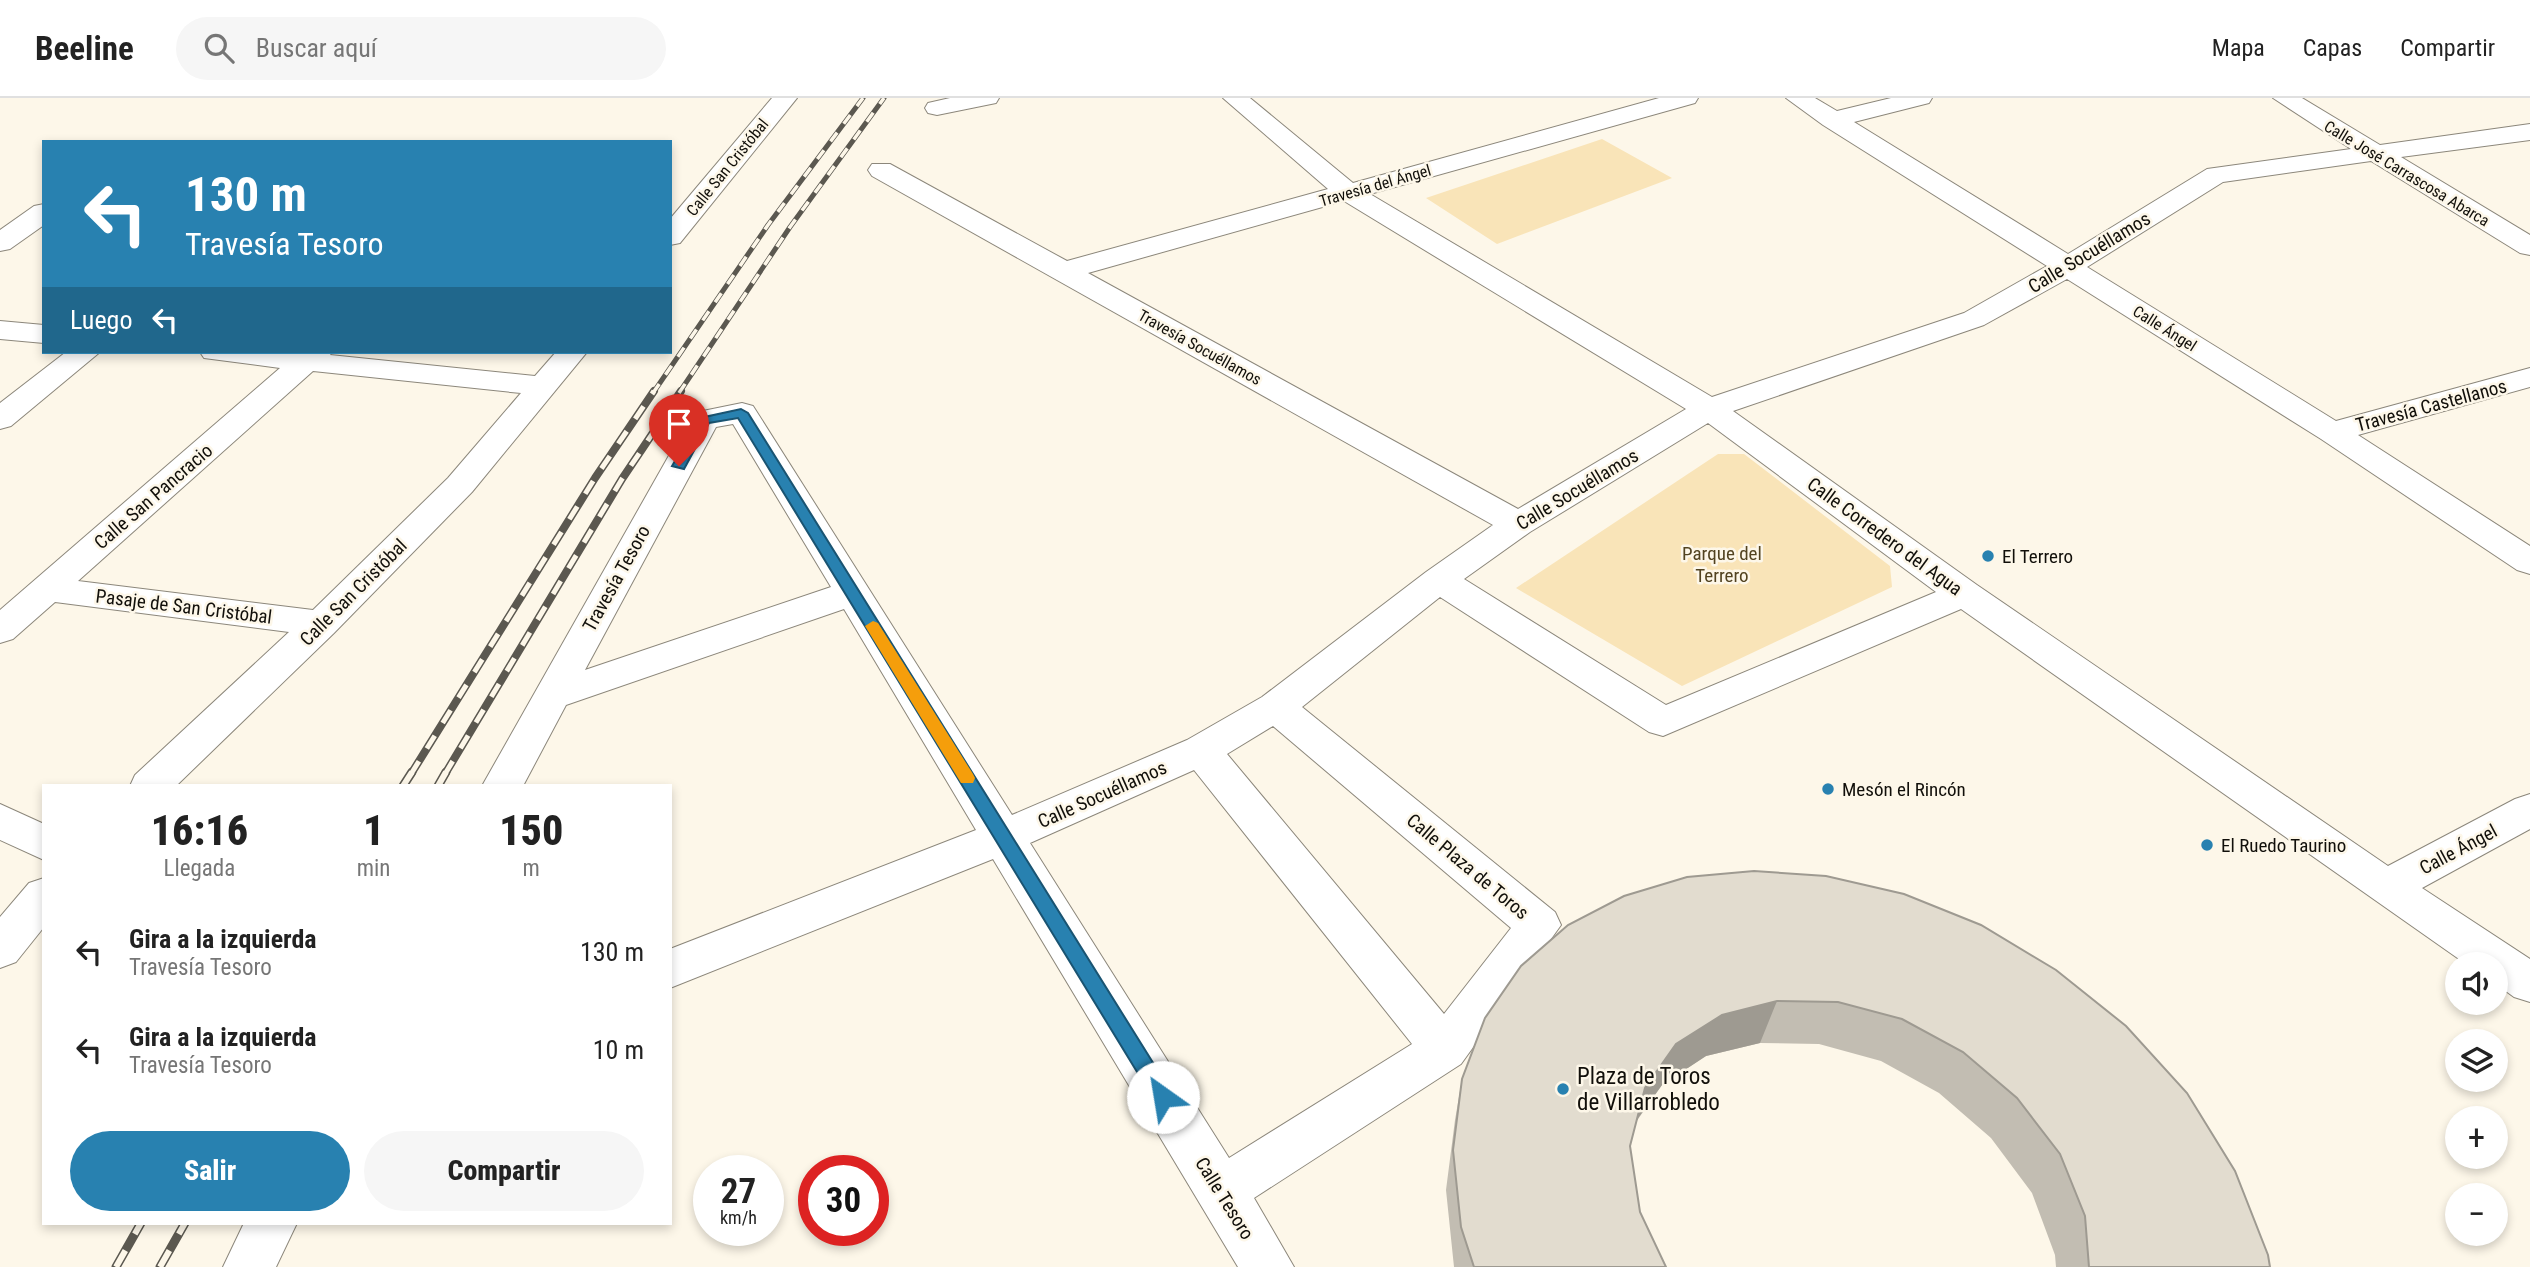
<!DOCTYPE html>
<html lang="es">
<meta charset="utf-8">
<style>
:root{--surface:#fff;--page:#f6f6f6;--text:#222;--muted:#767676;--line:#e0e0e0;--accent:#2881b0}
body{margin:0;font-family:"Roboto Condensed",sans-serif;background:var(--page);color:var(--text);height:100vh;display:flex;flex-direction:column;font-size:26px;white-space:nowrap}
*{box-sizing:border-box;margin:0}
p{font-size:23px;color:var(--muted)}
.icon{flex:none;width:38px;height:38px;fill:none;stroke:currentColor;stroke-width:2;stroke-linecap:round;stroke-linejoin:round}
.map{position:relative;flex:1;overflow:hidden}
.sheet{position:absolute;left:42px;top:686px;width:630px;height:441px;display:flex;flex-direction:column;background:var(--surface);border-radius:0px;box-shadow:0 4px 10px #0003}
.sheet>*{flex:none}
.hud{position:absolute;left:42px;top:42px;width:630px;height:214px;border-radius:0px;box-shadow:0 4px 10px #0003;background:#2881b0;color:#fff;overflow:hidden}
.controls{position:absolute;left:2445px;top:854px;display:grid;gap:14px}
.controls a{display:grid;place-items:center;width:63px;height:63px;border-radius:50%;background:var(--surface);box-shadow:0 4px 10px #0003;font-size:35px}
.speed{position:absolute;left:693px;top:1057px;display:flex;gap:14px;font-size:35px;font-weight:700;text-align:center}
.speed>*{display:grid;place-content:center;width:91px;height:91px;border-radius:50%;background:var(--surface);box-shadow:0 4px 10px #0003;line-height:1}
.speed small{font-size:18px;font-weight:400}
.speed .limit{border:10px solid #d22;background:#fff;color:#111}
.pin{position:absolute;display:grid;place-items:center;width:60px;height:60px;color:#fff;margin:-72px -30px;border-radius:50% 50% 50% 0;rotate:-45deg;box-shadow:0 0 7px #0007}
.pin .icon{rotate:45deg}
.me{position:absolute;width:77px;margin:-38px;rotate:328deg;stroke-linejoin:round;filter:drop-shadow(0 0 5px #0008)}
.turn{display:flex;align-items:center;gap:24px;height:147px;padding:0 28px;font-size:32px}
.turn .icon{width:91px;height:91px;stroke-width:2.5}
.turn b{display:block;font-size:49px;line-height:60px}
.then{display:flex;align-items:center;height:66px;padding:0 28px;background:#0003;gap:14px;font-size:26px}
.eta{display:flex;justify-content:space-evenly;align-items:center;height:119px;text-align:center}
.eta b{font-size:42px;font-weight:800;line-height:49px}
.action{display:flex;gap:14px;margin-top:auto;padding:14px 28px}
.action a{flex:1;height:80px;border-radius:42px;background:var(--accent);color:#fff;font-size:28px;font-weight:800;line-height:80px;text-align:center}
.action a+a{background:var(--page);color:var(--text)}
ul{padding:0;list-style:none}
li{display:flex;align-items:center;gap:21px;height:98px;padding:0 28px}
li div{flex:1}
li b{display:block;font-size:26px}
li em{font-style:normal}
header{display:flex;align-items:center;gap:42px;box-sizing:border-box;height:98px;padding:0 35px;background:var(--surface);border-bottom:2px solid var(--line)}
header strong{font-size:33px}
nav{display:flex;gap:38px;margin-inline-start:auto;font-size:24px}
.search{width:490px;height:63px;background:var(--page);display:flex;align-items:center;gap:18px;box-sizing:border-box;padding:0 24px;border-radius:38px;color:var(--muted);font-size:26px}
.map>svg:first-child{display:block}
</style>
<header>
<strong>Beeline</strong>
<div class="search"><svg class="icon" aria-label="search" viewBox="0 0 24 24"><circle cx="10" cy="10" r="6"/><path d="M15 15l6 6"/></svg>Buscar aquí</div>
<nav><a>Mapa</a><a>Capas</a><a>Compartir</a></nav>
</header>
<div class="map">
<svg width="2530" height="1169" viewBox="0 0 2530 1169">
<rect width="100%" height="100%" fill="#fdf7e9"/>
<path fill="#f9e4b8" d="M 1602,41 L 1672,80 L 1497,146 L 1426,100 Z
M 1718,356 L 1744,356 L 1890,468 L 1892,489 L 1682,588 L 1516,490 Z"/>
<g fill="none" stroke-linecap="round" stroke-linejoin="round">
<defs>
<path id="minor" d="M 772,0 L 797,0 L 680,145 L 670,147 L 670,121 Z
M 950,0 L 999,0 L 996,5 L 937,17 L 928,15 L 925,10 L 928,5 Z
M 1223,0 L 1250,0 L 1353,85 L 1659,0 L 1698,0 L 1695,5 L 1370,96 L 1712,299 L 1964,215 L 2047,168 L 1823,27 L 1786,0 L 1815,0 L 1837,13 L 1891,0 L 1932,0 L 1929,5 L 1854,24 L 2068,156 L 2207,71 L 2351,51 L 2273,0 L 2302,0 L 2380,47 L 2530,26 L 2530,42 L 2401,59 L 2530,137 L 2530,157 L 2520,155 L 2371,63 L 2223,84 L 2087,169 L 2336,323 L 2530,270 L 2530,289 L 2358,337 L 2530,448 L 2530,476 L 2517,472 L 2321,341 L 2067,181 L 1984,227 L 1733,313 L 1977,487 L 2388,768 L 2515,701 L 2530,696 L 2530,731 L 2422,790 L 2530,861 L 2530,904 L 2514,899 L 2496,886 L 2496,866 L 2466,866 L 1961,511 L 1663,638 L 1649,634 L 1440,499 L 1302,609 L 1555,814 L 1561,827 L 1461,966 L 1254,1100 L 1294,1169 L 1238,1169 L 993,761 L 670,890 L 670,851 L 976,732 L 844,511 L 566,607 L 523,688 L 482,688 L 693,315 L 742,305 L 753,308 L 1012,717 L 1187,642 L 1262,599 L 1426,474 L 1493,427 L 872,78 L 868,72 L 872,66 L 890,66 L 1067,163 L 1328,91 ZM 1344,103 L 1686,311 L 1518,411 L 1088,175 ZM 1708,325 L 1936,494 L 1666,607 L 1464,481 L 1530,434 ZM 733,326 L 831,489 L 585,572 L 716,329 ZM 1273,628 L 1511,830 L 1444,916 L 1227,656 ZM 1194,672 L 1412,946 L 1229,1060 L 1030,745 Z
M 44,106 L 44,127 L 10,151 L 0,153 L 0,132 L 34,108 Z
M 0,223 L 44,227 L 44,245 L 0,241 Z
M 66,254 L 100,254 L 11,328 L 0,331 L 0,305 Z
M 200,254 L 332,254 L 330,257 L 535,278 L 556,254 L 587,254 L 472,394 L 334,535 L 176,688 L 130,688 L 135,677 L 289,534 L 55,504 L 13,541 L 0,545 L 0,512 L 280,270 L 204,260 ZM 313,273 L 521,295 L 448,380 L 313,512 L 78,483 Z
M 0,706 L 44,726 L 44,762 L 0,742 Z
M 44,780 L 44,829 L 16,864 L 0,870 L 0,819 L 29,785 Z
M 244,1125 L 297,1125 L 276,1169 L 223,1169 Z"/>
</defs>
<use href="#minor" stroke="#8c877b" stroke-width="2"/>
<use href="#minor" fill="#fff" fill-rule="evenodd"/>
<defs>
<path id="rail-far2" d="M 653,295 L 768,127 L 863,0
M 679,295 L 790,129 L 884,0"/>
<path id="rail-far1" d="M 411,676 L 595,380 L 654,293
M 445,676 L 622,381 L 681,293"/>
<path id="rail" d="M 403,688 L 412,674
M 438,688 L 446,674
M 116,1169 L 141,1125
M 160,1169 L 185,1125"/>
</defs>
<use href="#rail-far2" stroke="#5b5850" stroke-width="5"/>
<use href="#rail-far1" stroke="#5b5850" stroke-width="8"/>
<use href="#rail" stroke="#5b5850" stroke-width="9"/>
<use href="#rail-far2" stroke="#fdf7e9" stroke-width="3.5" stroke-dasharray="11" stroke-linecap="butt"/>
<use href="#rail-far1" stroke="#fdf7e9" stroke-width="5" stroke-dasharray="15" stroke-linecap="butt"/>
<use href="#rail" stroke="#fdf7e9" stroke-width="6" stroke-dasharray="19" stroke-linecap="butt"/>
</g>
<path fill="#c2bdb2" d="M 1754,773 L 2270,1169 L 2056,1169 L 2055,1157 L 2032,1095 L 1991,1040 L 1939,995 L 1881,963 L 1819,946 L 1760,945 L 1706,958 L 1662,987 L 1636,1024 L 1630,1048 L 1640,1114 L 1666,1169 L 1454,1169 L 1446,1092 L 1455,1022 L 1462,981 Z"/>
<path fill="#9e9a91" d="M 1777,903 L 1760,945 L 1706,958 L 1662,987 L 1631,1030 L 1645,990 L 1676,946 L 1722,917 Z"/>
<path fill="#e2dccf" stroke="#9e9a91" stroke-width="2" d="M 1754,773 L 1826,778 L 1904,796 L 1981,827 L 2056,872 L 2126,928 L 2187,995 L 2235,1073 L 2268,1157 L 2270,1169 L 2089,1169 L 2085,1118 L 2060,1056 L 2017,1000 L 1963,954 L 1902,921 L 1838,904 L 1777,903 L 1722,917 L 1676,946 L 1645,990 L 1630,1048 L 1640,1114 L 1666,1169 L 1474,1169 L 1461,1129 L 1453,1052 L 1462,981 L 1485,920 L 1521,868 L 1568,827 L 1624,798 L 1687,779 Z"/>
<path fill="#2881b0" stroke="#1a5472" stroke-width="2" d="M 741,311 L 748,315 L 1170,992 L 1173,999 L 1170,1005 L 1163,1008 L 1156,1005 L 738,320 L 709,325 L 684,371 L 672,368 L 700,320 Z"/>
<path fill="#f59e0b" d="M 873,523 L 878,525 L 973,676 L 975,680 L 973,685 L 961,685 L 865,528 Z"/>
<g fill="#2881b0" stroke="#fdf7e9" stroke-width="2.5">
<circle cx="1988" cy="458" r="7"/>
<circle cx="1828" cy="691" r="7"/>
<circle cx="2207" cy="747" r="7"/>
<circle cx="1563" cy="991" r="7"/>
</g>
<g text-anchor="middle" stroke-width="5" stroke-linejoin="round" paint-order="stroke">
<g font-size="16" fill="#110f0a" stroke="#fdf7e9">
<text transform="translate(727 69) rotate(-51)" y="6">Calle San Cristóbal</text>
<text transform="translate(2407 75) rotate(31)" y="6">Calle José Carrascosa Abarca</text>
<text transform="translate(1375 87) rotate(-16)" y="6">Travesía del Ángel</text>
<text transform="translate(2165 230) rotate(32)" y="6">Calle Ángel</text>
<text transform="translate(1200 249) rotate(29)" y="6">Travesía Socuéllamos</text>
</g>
<g font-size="19" fill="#110f0a" stroke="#fdf7e9">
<text transform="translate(2089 154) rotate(-31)" y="7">Calle Socuéllamos</text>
<text transform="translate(2431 307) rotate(-15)" y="7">Travesía Castellanos</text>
<text transform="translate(1577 391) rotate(-31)" y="7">Calle Socuéllamos</text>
<text transform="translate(153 398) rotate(-41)" y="7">Calle San Pancracio</text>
<text transform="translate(1885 438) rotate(36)" y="7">Calle Corredero del Agua</text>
<text transform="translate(616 480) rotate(-61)" y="7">Travesía Tesoro</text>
<text transform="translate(353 494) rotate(-45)" y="7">Calle San Cristóbal</text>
<text transform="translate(184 508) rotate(7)" y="7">Pasaje de San Cristóbal</text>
<text transform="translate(1102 696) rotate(-24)" y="7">Calle Socuéllamos</text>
<text transform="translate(2458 751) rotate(-28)" y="7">Calle Ángel</text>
<text transform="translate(1468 768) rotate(40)" y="7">Calle Plaza de Toros</text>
<text transform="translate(1225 1100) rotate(58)" y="7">Calle Tesoro</text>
</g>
<g font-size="19" fill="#524320" stroke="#fdf7e9">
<text x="1722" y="462">Parque del<tspan x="1722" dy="22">Terrero</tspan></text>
</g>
<g font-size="19" fill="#110f0a" stroke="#fdf7e9" text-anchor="start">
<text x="2002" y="465">El Terrero</text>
<text x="1842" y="698">Mesón el Rincón</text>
<text x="2221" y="754">El Ruedo Taurino</text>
</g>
<g font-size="23" fill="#110f0a" stroke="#fdf7e9" text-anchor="start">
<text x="1577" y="986">Plaza de Toros<tspan x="1577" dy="26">de Villarrobledo</tspan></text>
</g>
</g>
</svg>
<div class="controls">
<a><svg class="icon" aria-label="sound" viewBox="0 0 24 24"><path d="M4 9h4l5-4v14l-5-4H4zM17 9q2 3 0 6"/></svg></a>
<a><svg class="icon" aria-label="layers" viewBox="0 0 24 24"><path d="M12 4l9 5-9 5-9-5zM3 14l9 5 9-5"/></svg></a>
<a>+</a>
<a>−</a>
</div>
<div class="speed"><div>27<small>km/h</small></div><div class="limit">30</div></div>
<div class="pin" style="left:679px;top:368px;background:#d93025"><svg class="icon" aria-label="arrive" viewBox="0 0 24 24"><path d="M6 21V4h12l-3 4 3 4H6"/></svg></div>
<svg class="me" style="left:1163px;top:999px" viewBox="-20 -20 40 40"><circle r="19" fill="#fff"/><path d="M0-13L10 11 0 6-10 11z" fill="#2881b0"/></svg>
<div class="hud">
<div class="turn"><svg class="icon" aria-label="left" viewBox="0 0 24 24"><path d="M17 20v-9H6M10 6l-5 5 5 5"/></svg><div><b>130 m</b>Travesía Tesoro</div></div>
<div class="then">Luego<svg class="icon" aria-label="left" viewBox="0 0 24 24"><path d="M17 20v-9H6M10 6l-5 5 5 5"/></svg></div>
</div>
<section class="sheet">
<div class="eta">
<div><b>16:16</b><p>Llegada</p></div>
<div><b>1</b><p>min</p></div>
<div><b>150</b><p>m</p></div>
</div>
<ul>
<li><svg class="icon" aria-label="left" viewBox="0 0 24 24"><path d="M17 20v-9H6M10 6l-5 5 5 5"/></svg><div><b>Gira a la izquierda</b><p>Travesía Tesoro</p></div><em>130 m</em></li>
<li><svg class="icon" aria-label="left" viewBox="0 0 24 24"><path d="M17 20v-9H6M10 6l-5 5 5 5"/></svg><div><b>Gira a la izquierda</b><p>Travesía Tesoro</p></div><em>10 m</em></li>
</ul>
<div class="action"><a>Salir</a><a>Compartir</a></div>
</section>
</div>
